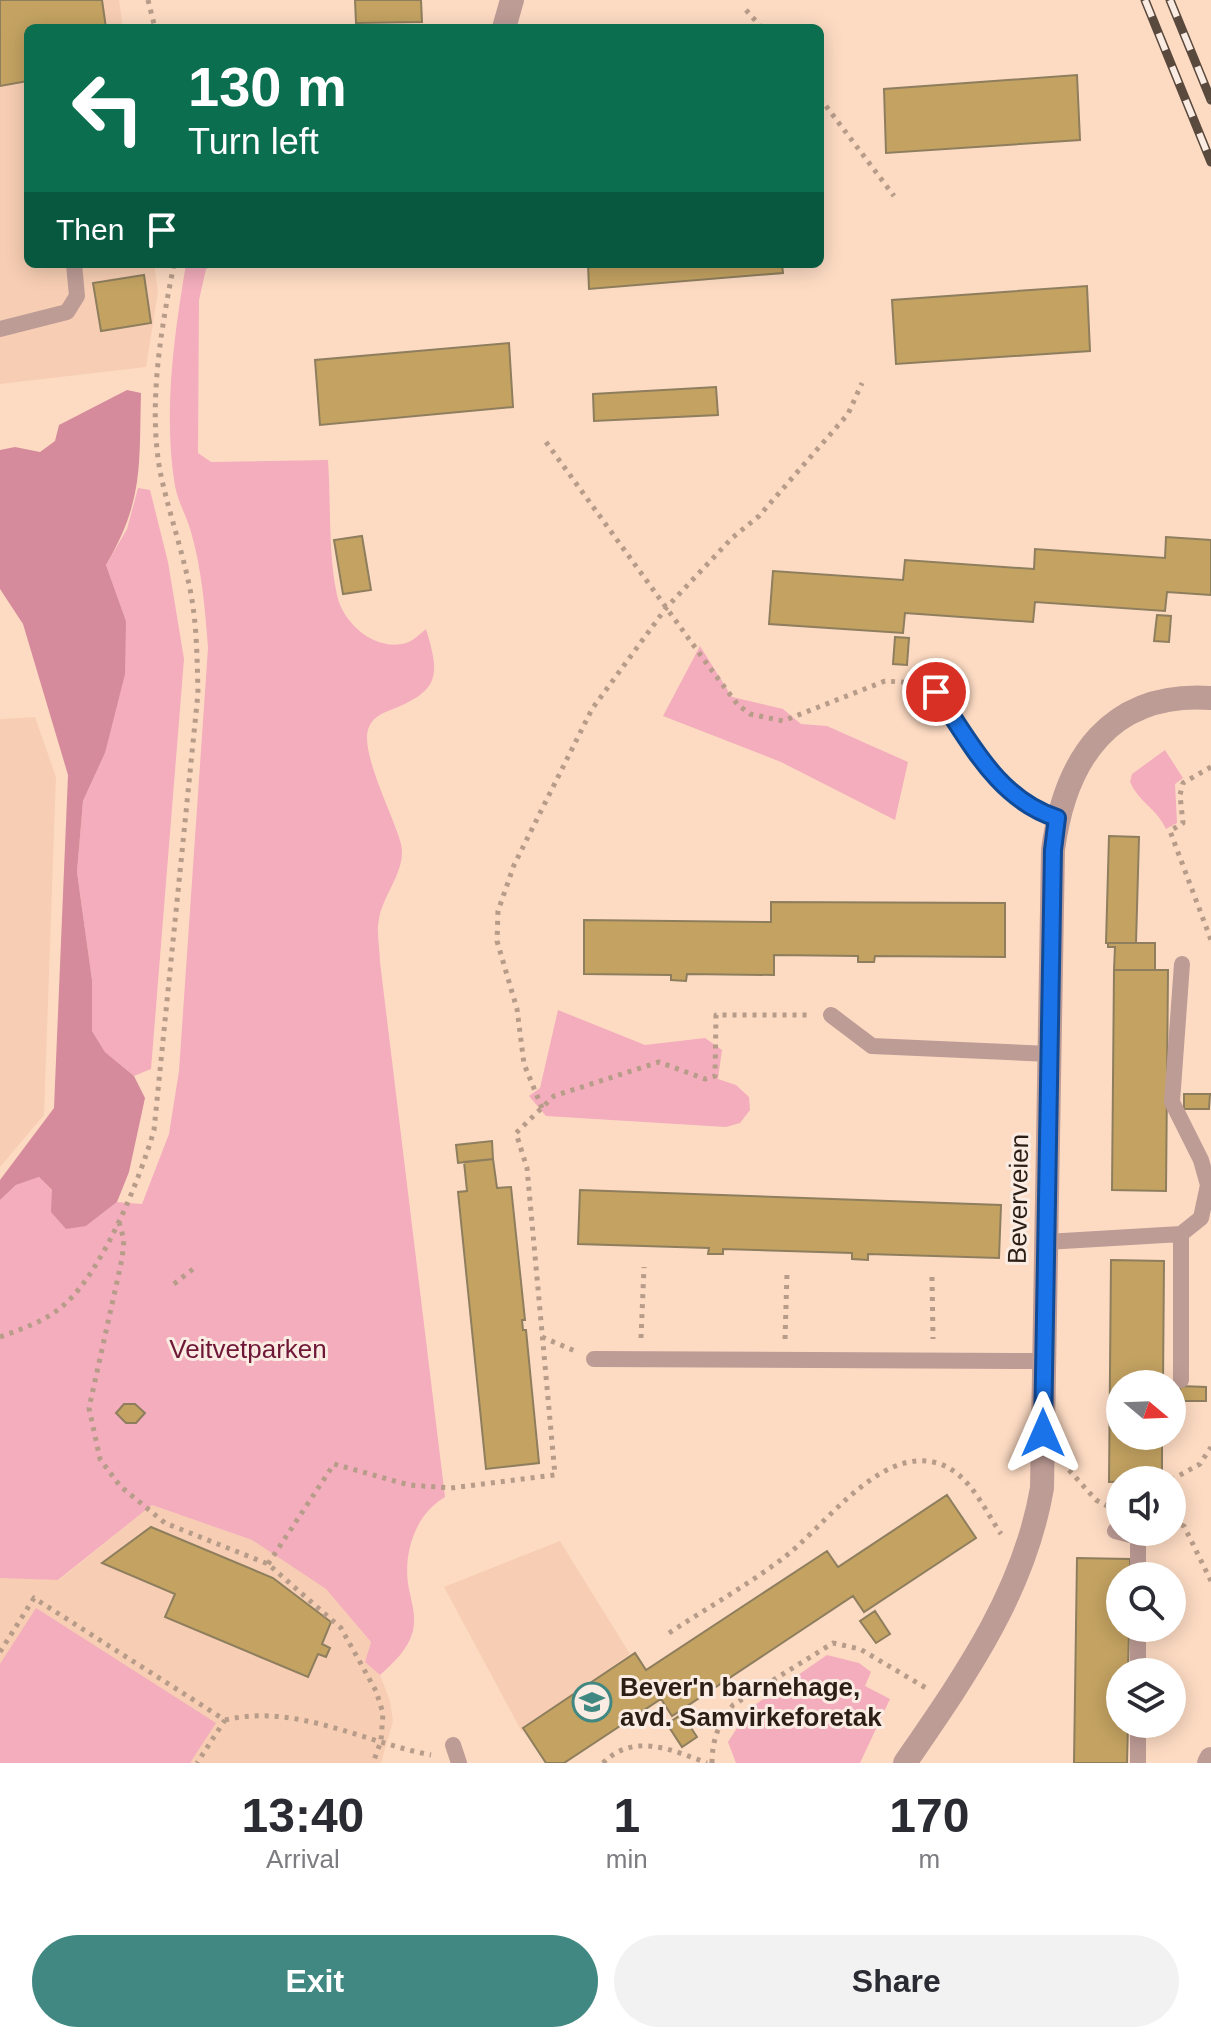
<!DOCTYPE html>
<style>
:root{--surface:#fff;--page:#f2f2f3;--text:#2b2b33;--muted:#7c7c81;--accent:#418882}
body{margin:0;font-family:Helvetica,sans-serif;background:var(--page);color:var(--text);height:100vh;display:flex;flex-direction:column;font-size:30px;white-space:nowrap}
*{box-sizing:border-box;margin:0}
p{font-size:26px;color:var(--muted)}
.icon{flex:none;width:44px;height:44px;fill:none;stroke:currentColor;stroke-width:2;stroke-linecap:round;stroke-linejoin:round}
.map{position:relative;height:1763px;overflow:hidden}
.side{display:flex;flex-direction:column;background:var(--surface);flex:1}
.side>*{flex:none}
.guide{position:absolute;left:24px;top:24px;width:800px;height:244px;border-radius:12px;box-shadow:0 4px 20px #0003;background:#0b6e4f;color:#fff;overflow:hidden}
.needle{width:52px;rotate:109deg}
.fabs{position:absolute;left:1106px;top:1370px;display:grid;gap:16px}
.fabs a{display:grid;place-items:center;width:80px;height:80px;border-radius:50%;background:var(--surface);box-shadow:0 4px 20px #0003;font-size:40px}
.pin{position:absolute;display:grid;place-items:center;width:68px;height:68px;color:#fff;margin:-34px;border:4px solid #fff;border-radius:50%;box-shadow:0 2px 8px #0007}
.me{position:absolute;width:88px;margin:-44px;rotate:0deg;stroke-linejoin:round;filter:drop-shadow(0 0 6px #0008)}
.turn{display:flex;align-items:center;gap:28px;height:168px;padding:0 32px;font-size:36px}
.turn .icon{width:104px;height:104px;stroke-width:2.5}
.turn b{display:block;font-size:56px;line-height:68px}
.then{display:flex;align-items:center;height:76px;padding:0 32px;background:#0003;gap:16px;font-size:30px}
.eta{display:flex;justify-content:space-evenly;align-items:center;height:136px;text-align:center}
.eta b{font-size:48px;font-weight:800;line-height:56px}
.primary-button{display:flex;gap:16px;margin-top:auto;padding:16px 32px}
.primary-button a{flex:1;height:92px;border-radius:48px;background:var(--accent);color:#fff;font-size:32px;font-weight:800;line-height:92px;text-align:center}
.primary-button a+a{background:var(--page);color:var(--text)}
.map>svg:first-child{display:block}
</style>
<div class="map">
<svg width="1211" height="1763" viewBox="0 0 1211 1763">
<rect width="100%" height="100%" fill="#fddbc3"/>
<path fill="#f7ceb3" d="M 0,0 L 119,0 L 123,28 L 28,28 L 28,264 L 154,264 L 158,292 L 146,367 L 0,384 Z
M 35,717 L 56,777 L 44,1115 L 0,1167 L 0,719 Z
M 152,1505 L 252,1540 L 326,1589 L 371,1642 L 365,1662 L 380,1675 L 390,1701 L 393,1721 L 381,1763 L 0,1763 L 0,1577 L 59,1580 Z
M 560,1541 L 630,1654 L 522,1732 L 444,1587 Z"/>
<path fill="#f3adbc" d="M 186,264 L 217,264 L 206,269 L 199,300 L 198,453 L 211,462 L 328,460 C 331,503 328,553 337,595 C 343,624 376,652 406,643 C 413,641 420,634 426,629 C 440,675 440,690 393,709 C 383,713 374,716 369,727 C 358,750 395,818 401,844 C 407,870 383,894 379,919 C 376,932 380,949 380,962 L 445,1497 C 415,1514 402,1555 409,1589 C 412,1605 416,1614 413,1631 C 408,1650 393,1663 380,1675 L 365,1662 L 371,1642 L 326,1589 L 252,1540 L 152,1505 L 58,1580 L 0,1578 L 0,1200 L 16,1185 L 39,1177 L 86,1226 L 117,1202 L 142,1204 L 169,1134 L 179,1071 L 208,648 C 205,610 202,570 191,532 C 187,517 178,502 175,486 C 163,414 174,335 186,264 Z
M 138,488 L 150,490 L 168,562 L 184,659 L 151,1069 L 134,1076 L 105,1052 L 92,1031 L 92,980 L 77,872 L 83,801 L 105,753 L 126,621 L 106,565 L 127,529 Z
M 700,646 L 732,697 L 783,709 L 801,724 L 827,726 L 908,762 L 895,820 L 781,762 L 663,716 Z
M 1165,750 L 1183,778 L 1175,784 L 1177,823 L 1166,829 C 1157,809 1139,802 1130,782 L 1132,774 Z
M 558,1010 L 645,1045 L 705,1038 L 722,1050 L 718,1079 L 736,1085 L 749,1097 L 750,1110 L 740,1123 L 726,1127 L 546,1116 L 529,1096 L 540,1088 Z
M 36,1608 L 216,1723 L 190,1763 L 0,1763 L 0,1664 Z
M 827,1655 L 859,1663 L 871,1672 L 865,1686 L 890,1699 L 860,1763 L 736,1763 L 728,1742 L 749,1709 Z"/>
<path fill="#d58b9c" d="M 127,390 L 141,393 C 139,466 144,500 106,565 L 126,621 L 125,674 L 105,753 L 83,801 L 77,872 L 92,980 L 92,1031 L 105,1052 L 134,1076 L 145,1098 L 129,1172 L 117,1202 L 86,1226 L 66,1229 L 51,1212 L 52,1190 L 39,1177 L 16,1185 L 0,1200 L 0,1180 L 54,1108 L 68,775 L 23,624 L 0,589 L 0,450 L 15,447 L 40,452 L 55,441 L 59,425 Z"/>
<path fill="#c4a362" stroke="#8e7e5e" stroke-width="2" d="M 0,0 L 102,0 L 106,28 L 28,28 L 28,81 L 0,86 Z
M 355,0 L 421,0 L 422,22 L 356,23 Z
M 1077,75 L 1080,140 L 886,153 L 884,89 Z
M 588,264 L 782,264 L 783,273 L 589,289 Z
M 144,275 L 151,323 L 101,331 L 93,283 Z
M 1087,286 L 1090,351 L 896,364 L 892,300 Z
M 509,343 L 513,407 L 320,425 L 315,360 Z
M 716,387 L 718,415 L 594,421 L 593,394 Z
M 362,536 L 371,590 L 343,594 L 334,540 Z
M 1166,537 L 1211,540 L 1211,595 L 1167,592 L 1165,611 L 1035,602 L 1033,622 L 905,613 L 903,633 L 769,624 L 773,571 L 903,580 L 905,560 L 1034,569 L 1035,549 L 1165,558 Z
M 1157,615 L 1171,616 L 1169,642 L 1154,641 Z
M 895,637 L 909,638 L 907,665 L 893,664 Z
M 1109,836 L 1139,837 L 1136,943 L 1106,943 Z
M 771,902 L 1005,903 L 1005,957 L 875,956 L 874,962 L 858,962 L 858,956 L 774,955 L 774,975 L 687,974 L 686,981 L 671,980 L 671,975 L 584,974 L 584,920 L 771,922 Z
M 1108,943 L 1155,943 L 1155,970 L 1114,970 L 1115,947 L 1108,947 Z
M 1114,970 L 1168,970 L 1166,1191 L 1112,1190 Z
M 1184,1094 L 1210,1094 L 1209,1109 L 1184,1109 Z
M 492,1141 L 493,1159 L 458,1163 L 456,1145 Z
M 493,1159 L 497,1188 L 511,1187 L 525,1320 L 522,1320 L 523,1330 L 526,1330 L 539,1463 L 486,1469 L 458,1192 L 467,1191 L 464,1162 Z
M 580,1190 L 1001,1205 L 999,1258 L 868,1254 L 868,1260 L 852,1259 L 852,1253 L 723,1249 L 723,1254 L 708,1254 L 709,1248 L 578,1244 Z
M 1111,1260 L 1164,1261 L 1163,1384 L 1120,1384 L 1120,1436 L 1162,1436 L 1162,1480 L 1109,1482 Z
M 1180,1386 L 1206,1387 L 1206,1401 L 1179,1401 Z
M 124,1404 L 135,1404 L 145,1413 L 136,1423 L 126,1423 L 116,1413 Z
M 947,1495 L 976,1538 L 864,1612 L 853,1596 L 672,1716 L 661,1699 L 564,1763 L 546,1763 L 523,1728 L 635,1653 L 646,1670 L 827,1551 L 838,1567 Z
M 151,1527 L 273,1578 L 331,1622 L 322,1644 L 330,1648 L 326,1657 L 318,1654 L 308,1677 L 165,1617 L 175,1594 L 102,1563 Z
M 1077,1558 L 1130,1559 L 1130,1576 L 1120,1576 L 1120,1628 L 1129,1628 L 1128,1672 L 1120,1672 L 1120,1724 L 1128,1724 L 1127,1763 L 1074,1763 Z
M 875,1611 L 890,1634 L 876,1643 L 860,1621 Z
M 682,1714 L 697,1737 L 682,1747 L 667,1724 Z"/>
<g fill="none" stroke-linecap="round" stroke-linejoin="round">
<path stroke="#b79c89" stroke-width="5" stroke-dasharray="4 6" stroke-linecap="butt" d="M 148,0 L 155,28
M 746,10 L 762,28
M 820,98 L 894,196
M 546,442 L 710,668 L 738,705 L 750,714 L 783,721 L 885,681 L 917,683
M 1211,767 L 1183,783 L 1180,795 L 1183,823 L 1170,831 L 1211,940
M 542,1108 L 524,1064 L 517,1009 L 497,941 L 498,911 L 514,865 L 592,709 L 666,608 L 732,538 L 759,516 L 848,414 L 862,383
M 119,1222 L 124,1240 L 122,1259 L 89,1408 L 100,1459 L 120,1486 L 165,1523 L 268,1564 L 341,1628 L 376,1691 L 383,1713 L 381,1741 L 373,1763
M 932,1277 L 933,1339
M 174,1284 L 193,1269
M 0,1337 C 24,1328 46,1321 65,1304 C 103,1270 140,1179 154,1130 L 198,693 C 197,658 197,623 190,589 C 182,549 168,510 160,471 C 148,404 161,329 174,264
M 542,1337 L 575,1351
M 641,1338 L 644,1267
M 785,1339 L 787,1273
M 1069,1470 L 1096,1500 L 1111,1508
M 1171,1480 L 1200,1464 L 1211,1447
M 1172,1522 L 1184,1526 L 1211,1581
M 268,1564 L 334,1464 L 409,1485 L 451,1488 L 555,1475 L 527,1168 L 516,1133 L 554,1096 L 659,1062 L 705,1079 L 715,1076 L 716,1015 L 809,1015
M 669,1633 C 707,1608 746,1586 782,1559 C 823,1529 879,1446 937,1463 C 969,1472 984,1509 1001,1534
M 0,1652 L 34,1598 L 225,1720 L 197,1763
M 225,1720 C 295,1703 363,1742 431,1755
M 603,1763 C 634,1732 672,1750 707,1763
M 712,1763 C 712,1740 719,1722 733,1705 L 833,1643 L 860,1649 L 926,1688"/>
<path stroke="#be9c96" stroke-width="16" d="M 0,329 L 67,312 L 77,296 L 74,264
M 936,692 C 970,741 997,799 1057,818
M 831,1015 L 872,1046 L 1050,1054
M 1181,1234 L 1181,1380
M 1046,1242 L 1181,1234 L 1201,1218 L 1208,1185 L 1201,1160 L 1172,1102 L 1182,964
M 594,1359 L 1043,1361
M 1115,1531 L 1138,1537 L 1138,1576
M 1138,1672 L 1138,1628
M 453,1745 L 459,1763
M 1138,1763 L 1138,1724"/>
<path stroke="#be9c96" stroke-width="24" d="M 504,28 L 512,0
M 905,1763 C 964,1677 1024,1593 1042,1488 L 1053,850 C 1065,759 1110,691 1211,698"/>
<path stroke="#be9c96" stroke-width="24" d="M 1209,1763 L 1211,1759"/>
<defs>
<path id="rail" d="M 1145,0 L 1211,162
M 1170,0 L 1211,100"/>
</defs>
<use href="#rail" stroke="#5a493d" stroke-width="9"/>
<use href="#rail" stroke="#faece3" stroke-width="6" stroke-dasharray="18" stroke-linecap="butt"/>
</g>
<g fill="none" stroke-linecap="round" stroke-linejoin="round">
<defs>
<path id="route" d="M 936,692 C 970,741 997,799 1057,818 L 1053,850 L 1043,1433"/>
</defs>
<use href="#route" stroke="#114b97" stroke-width="20"/>
<use href="#route" stroke="#1a73e8" stroke-width="14"/>
</g>
<defs>
<symbol id="school-ring" viewBox="-11 -11 22 22"><circle r="9.5" fill="#faece3" stroke="#418882" stroke-width="1.5"/><path d="M0-5L7-2L0 1L-7-2ZM-4 1L0 2.5L4 1V4Q0 6-4 4Z" fill="#418882"/></symbol>
</defs>
<g fill-rule="evenodd">
<use href="#school-ring" x="570" y="1680" width="44" height="44"/>
</g>
<g text-anchor="middle" stroke-width="6" stroke-linejoin="round" paint-order="stroke">
<g font-size="26" fill="#2a1e15" stroke="#faece3">
<text transform="translate(1018 1199) rotate(-89)" y="9">Beverveien</text>
</g>
<g font-size="26" fill="#6e1736" stroke="#faece3">
<text x="248" y="1358">Veitvetparken</text>
</g>
<g font-size="26" font-weight="bold" fill="#2a1e15" stroke="#faece3" text-anchor="start">
<text x="620" y="1696">Bever'n barnehage,<tspan x="620" dy="30">avd. Samvirkeforetak</tspan></text>
</g>
</g>
</svg>
<div class="fabs">
<a><svg class="needle" viewBox="-14 -14 28 28"><path d="M0-13l5 13h-10z" fill="#e53935"/><path d="M0 13l5-13h-10z" fill="#7c7c81"/></svg></a>
<a><svg class="icon" aria-label="sound" viewBox="0 0 24 24"><path d="M4 9h4l5-4v14l-5-4H4zM17 9q2 3 0 6"/></svg></a>
<a><svg class="icon" aria-label="search" viewBox="0 0 24 24"><circle cx="10" cy="10" r="6"/><path d="M15 15l6 6"/></svg></a>
<a><svg class="icon" aria-label="layers" viewBox="0 0 24 24"><path d="M12 4l9 5-9 5-9-5zM3 14l9 5 9-5"/></svg></a>
</div>
<div class="pin" style="left:936px;top:692px;background:#d93025"><svg class="icon" aria-label="arrive" viewBox="0 0 24 24"><path d="M6 21V4h12l-3 4 3 4H6"/></svg></div>
<svg class="me" style="left:1043px;top:1433px" viewBox="-20 -20 40 40"><path d="M0-17L14 15 0 8-14 15z" fill="#1a73e8" stroke="#fff" stroke-width="4"/></svg>
<div class="guide">
<div class="turn"><svg class="icon" aria-label="left" viewBox="0 0 24 24"><path d="M17 20v-9H6M10 6l-5 5 5 5"/></svg><div><b>130 m</b>Turn left</div></div>
<div class="then">Then<svg class="icon" aria-label="arrive" viewBox="0 0 24 24"><path d="M6 21V4h12l-3 4 3 4H6"/></svg></div>
</div>
</div>
<section class="side">
<div class="eta">
<div><b>13:40</b><p>Arrival</p></div>
<div><b>1</b><p>min</p></div>
<div><b>170</b><p>m</p></div>
</div>
<div class="primary-button"><a>Exit</a><a>Share</a></div>
</section>
